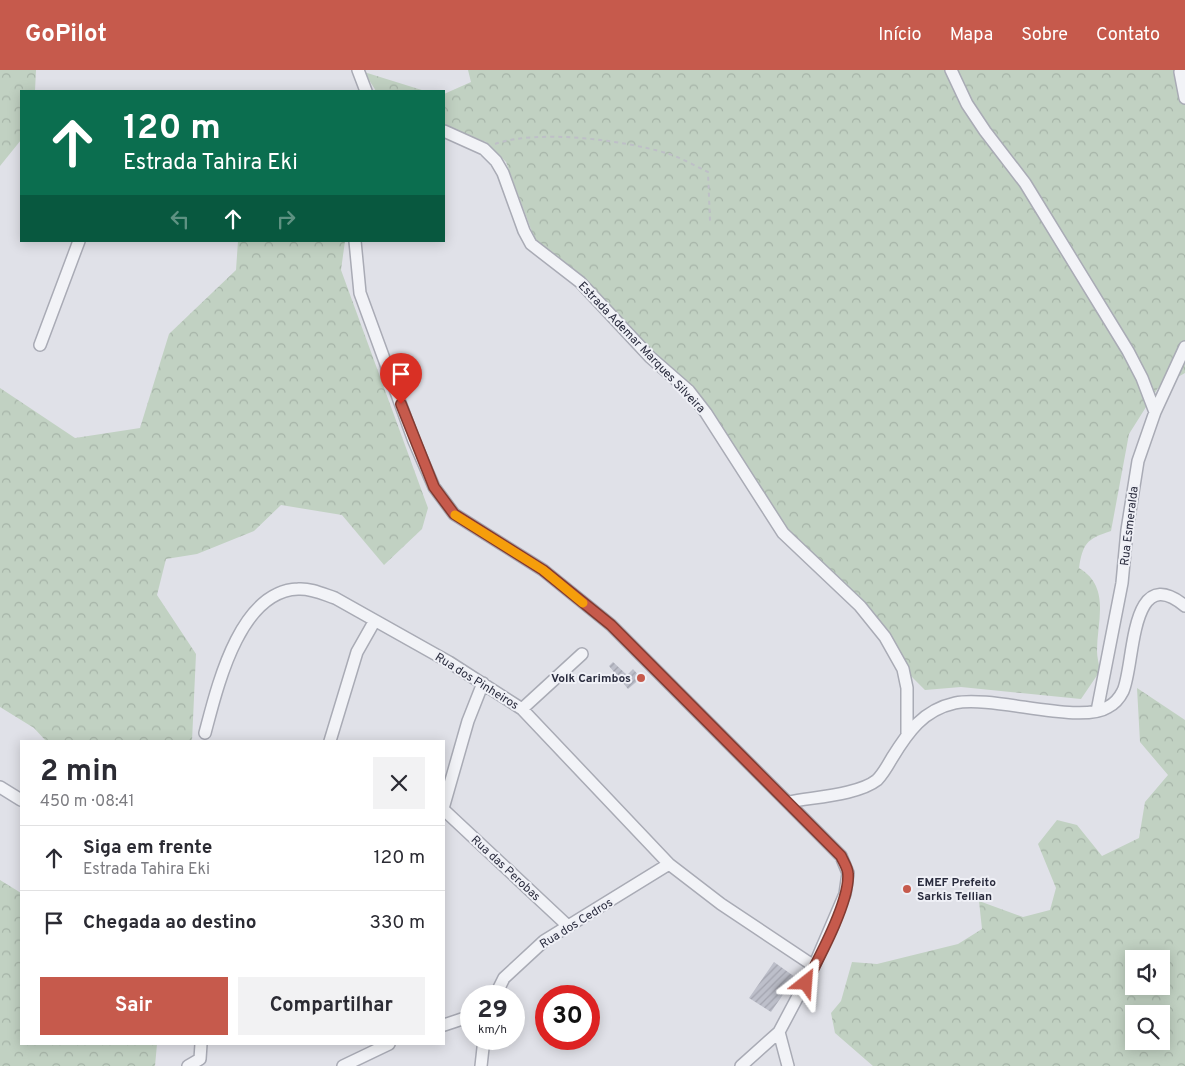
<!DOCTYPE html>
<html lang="pt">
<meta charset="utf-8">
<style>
:root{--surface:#fff;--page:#f2f2f3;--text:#2b2b33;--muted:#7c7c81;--line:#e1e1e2;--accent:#c65a4c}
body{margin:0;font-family:Overpass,sans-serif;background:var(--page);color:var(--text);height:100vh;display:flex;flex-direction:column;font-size:19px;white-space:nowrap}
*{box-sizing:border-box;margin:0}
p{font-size:16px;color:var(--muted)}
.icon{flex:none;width:28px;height:28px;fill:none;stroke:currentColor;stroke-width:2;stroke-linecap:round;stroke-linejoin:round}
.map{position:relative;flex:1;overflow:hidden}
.details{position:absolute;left:20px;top:670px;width:425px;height:305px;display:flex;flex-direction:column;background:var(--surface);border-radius:0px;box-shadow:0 2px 12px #0003}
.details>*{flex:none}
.banner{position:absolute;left:20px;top:20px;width:425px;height:152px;border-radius:0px;box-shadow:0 2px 12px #0003;background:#0b6e4f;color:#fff;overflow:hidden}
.fabs{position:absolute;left:1125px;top:880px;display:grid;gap:10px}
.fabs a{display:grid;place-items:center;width:45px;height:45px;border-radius:0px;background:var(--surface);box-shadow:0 2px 12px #0003;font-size:25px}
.speed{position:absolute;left:460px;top:915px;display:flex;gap:10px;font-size:25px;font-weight:700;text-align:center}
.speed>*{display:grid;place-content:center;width:65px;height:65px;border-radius:50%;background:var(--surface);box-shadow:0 2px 12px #0003;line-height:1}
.speed small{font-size:12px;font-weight:400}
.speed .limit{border:8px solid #d22;background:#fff;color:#111}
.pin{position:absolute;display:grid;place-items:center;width:42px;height:42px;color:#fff;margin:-51px -21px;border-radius:50% 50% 50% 0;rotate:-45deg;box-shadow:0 0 5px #0007}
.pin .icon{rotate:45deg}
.me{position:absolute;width:55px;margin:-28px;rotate:28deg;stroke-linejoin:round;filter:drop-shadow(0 0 4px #0008)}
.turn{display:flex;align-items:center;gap:18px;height:105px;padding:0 20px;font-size:22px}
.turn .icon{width:65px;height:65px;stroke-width:2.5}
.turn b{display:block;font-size:35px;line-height:42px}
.lanes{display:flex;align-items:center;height:48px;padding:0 20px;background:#0003;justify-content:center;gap:25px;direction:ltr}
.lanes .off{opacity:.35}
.round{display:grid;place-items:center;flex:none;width:52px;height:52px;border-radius:0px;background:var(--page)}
.headline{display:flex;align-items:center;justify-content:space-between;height:85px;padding:0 20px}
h1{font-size:30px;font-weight:700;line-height:38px}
.primary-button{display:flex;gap:10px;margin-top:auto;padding:10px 20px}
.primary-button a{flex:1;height:58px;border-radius:0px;background:var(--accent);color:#fff;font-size:20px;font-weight:700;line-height:58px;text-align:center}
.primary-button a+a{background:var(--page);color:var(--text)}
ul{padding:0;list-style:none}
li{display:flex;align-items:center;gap:15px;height:65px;padding:0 20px;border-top:1px solid var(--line)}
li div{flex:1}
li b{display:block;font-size:19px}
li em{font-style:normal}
header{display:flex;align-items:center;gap:30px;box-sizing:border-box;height:70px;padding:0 25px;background:var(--accent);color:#fff}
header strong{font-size:24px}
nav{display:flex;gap:28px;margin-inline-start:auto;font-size:18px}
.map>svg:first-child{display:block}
</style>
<header>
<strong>GoPilot</strong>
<nav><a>Início</a><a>Mapa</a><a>Sobre</a><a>Contato</a></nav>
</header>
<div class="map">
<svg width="1185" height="996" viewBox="0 0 1185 996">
<defs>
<pattern id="forest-crowns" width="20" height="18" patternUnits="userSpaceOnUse" patternTransform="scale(1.25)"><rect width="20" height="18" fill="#c1d1c2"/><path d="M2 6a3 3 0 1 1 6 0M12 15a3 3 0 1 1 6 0" fill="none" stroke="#a6b4a8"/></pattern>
<pattern id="building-hatch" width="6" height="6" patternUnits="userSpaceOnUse" patternTransform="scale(1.25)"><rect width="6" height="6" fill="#bdbfca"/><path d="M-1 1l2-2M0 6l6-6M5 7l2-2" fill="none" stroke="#a3a4af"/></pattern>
</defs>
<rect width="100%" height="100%" fill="#e0e1e8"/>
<path fill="url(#forest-crowns)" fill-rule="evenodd" d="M 0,0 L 36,0 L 35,21 L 21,21 L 21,70 L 0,96 Z
M 468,0 L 1185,0 L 1185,303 L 1158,318 L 1129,364 L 1111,461 C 1086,469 1083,474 1079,498 C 1111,517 1097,551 1097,581 C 1097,587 1099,594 1100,601 L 1081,629 L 961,617 L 925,620 L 911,606 L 886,563 L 783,459 L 765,431 L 750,401 L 737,382 L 629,260 L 535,170 L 506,92 L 486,72 L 444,56 L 444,24 L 471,12 Z
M 364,2 L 425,21 L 376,21 Z
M 238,171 L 345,171 L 341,200 L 428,438 L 422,459 L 384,495 L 342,445 L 281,435 L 254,461 L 197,484 L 166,489 L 157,525 L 196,584 L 192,671 L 46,671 L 34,658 L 0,637 L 0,318 L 75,368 L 140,358 L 169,264 L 236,200 Z
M 1137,618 L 1185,650 L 1185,996 L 873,996 L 835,963 L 831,943 L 841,931 L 852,892 L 877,894 L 958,874 L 982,859 L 979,831 L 1023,847 L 1050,840 L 1056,818 L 1038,774 L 1057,750 L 1077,755 L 1102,786 L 1139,768 L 1145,732 L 1168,705 L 1140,672 ZM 1134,889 L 1161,889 L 1161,916 L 1134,916 ZM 1134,944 L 1161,944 L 1161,971 L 1134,971 Z
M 0,810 L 21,823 L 21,974 L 157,974 L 155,996 L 0,996 Z"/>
<path fill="url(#building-hatch)" d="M 613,592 L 627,605 L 633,599 L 641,608 L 628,619 L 609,596 Z
M 774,892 L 795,907 L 771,942 L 749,928 Z"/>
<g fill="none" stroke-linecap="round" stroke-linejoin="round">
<defs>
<path id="street" d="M 358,0 L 366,21
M 951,0 L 967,34 L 985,61 L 1025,113 L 1128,281 L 1142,308 L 1155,342
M 1182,0 L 1180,2 L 1185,28
M 444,61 L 484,79 L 496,91 L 503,103 L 524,161 L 531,174 L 580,212 L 650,287 L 689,321 L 706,343 L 783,463 L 860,536 L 885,567 L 903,599 L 907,618 L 907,663
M 355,171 L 360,223 L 414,371 L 434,417 L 454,444 L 543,500 L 611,555 L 841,786 L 848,803 L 845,824 L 814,896 L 779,962 L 741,996
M 40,275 L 79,171
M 522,639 L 582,584
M 1097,641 L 1122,513 L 1127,460 L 1138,391 L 1155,342 L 1185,277
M 205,663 C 217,618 239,521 298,519 C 311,518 323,524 335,528 L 449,592 L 522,639 L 669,794 L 721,834 L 814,896
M 330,671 L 357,582 L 374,552
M 0,717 L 21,730
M 789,732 C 813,727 858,725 877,710 C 883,704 888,695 892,688 C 908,662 923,640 955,633 C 993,625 1080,655 1108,637 C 1114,634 1120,627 1123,621 C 1135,595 1129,490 1185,536
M 444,735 L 468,651 L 483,613
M 444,740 L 568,856
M 495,926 L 504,908 L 544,871 L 669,794
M 444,955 L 471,946
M 779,962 L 788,996
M 188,996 L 200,989 L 201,974
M 343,996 L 389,974
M 481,996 L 484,969"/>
</defs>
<use href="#street" stroke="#a9abb5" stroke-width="14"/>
<path stroke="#bebfc7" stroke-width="2" stroke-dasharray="4 4" stroke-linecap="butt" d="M 495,74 C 539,59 622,70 666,83 C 680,87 695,96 708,102 L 710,151"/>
<use href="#street" stroke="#f2f3f7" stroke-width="11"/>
</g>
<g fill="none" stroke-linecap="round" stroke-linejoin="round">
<defs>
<path id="route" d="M 401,334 L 434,417 L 454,444 L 543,500 L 611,555 L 841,786 C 843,791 848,798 848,804 C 850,831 819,888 806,913"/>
</defs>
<use href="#route" stroke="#813a31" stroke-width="12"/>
<use href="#route" stroke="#c65a4c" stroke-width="9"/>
<path stroke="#f59e0b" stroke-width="9" d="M 455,445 L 543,500 L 583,533"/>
</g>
<g fill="#c65a4c" stroke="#eff0f6" stroke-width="2">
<circle cx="641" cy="608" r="5"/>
<circle cx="907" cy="819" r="5"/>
</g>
<g text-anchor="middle" stroke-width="4" stroke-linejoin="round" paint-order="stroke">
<g font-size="12" fill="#2a2c3e" stroke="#eff0f6">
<text transform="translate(642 277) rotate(46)" y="4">Estrada Ademar Marques Silveira</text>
<text transform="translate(1129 456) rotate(-83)" y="4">Rua Esmeralda</text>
<text transform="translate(477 611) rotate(32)" y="4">Rua dos Pinheiros</text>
<text transform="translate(506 798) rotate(43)" y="4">Rua das Perobas</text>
<text transform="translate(576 853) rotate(-32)" y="4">Rua dos Cedros</text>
</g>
<g font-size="12" font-weight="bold" fill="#2a2c3e" stroke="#eff0f6" text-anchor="end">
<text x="631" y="612">Volk Carimbos</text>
<text x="917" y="816" text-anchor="start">EMEF Prefeito<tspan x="917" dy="14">Sarkis Tellian</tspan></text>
</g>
</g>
</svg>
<div class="fabs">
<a><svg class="icon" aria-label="sound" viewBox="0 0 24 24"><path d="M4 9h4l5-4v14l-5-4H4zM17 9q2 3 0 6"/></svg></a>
<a><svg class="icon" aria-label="search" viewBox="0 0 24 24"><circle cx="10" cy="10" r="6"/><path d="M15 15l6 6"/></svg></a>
</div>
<div class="speed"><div>29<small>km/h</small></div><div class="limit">30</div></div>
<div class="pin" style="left:401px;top:334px;background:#d93025"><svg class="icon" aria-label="arrive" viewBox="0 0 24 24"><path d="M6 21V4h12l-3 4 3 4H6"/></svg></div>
<svg class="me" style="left:806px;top:913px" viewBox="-20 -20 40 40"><path d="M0-17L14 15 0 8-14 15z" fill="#c65a4c" stroke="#fff" stroke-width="4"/></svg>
<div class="banner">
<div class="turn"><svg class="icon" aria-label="ahead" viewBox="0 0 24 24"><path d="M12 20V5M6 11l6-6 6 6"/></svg><div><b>120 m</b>Estrada Tahira Eki</div></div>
<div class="lanes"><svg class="icon off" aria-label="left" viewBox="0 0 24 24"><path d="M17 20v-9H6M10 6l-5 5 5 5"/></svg><svg class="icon" aria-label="ahead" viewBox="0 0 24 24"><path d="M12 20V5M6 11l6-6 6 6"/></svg><svg class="icon off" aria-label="right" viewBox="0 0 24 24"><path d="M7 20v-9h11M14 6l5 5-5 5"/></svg></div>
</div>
<section class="details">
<div class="headline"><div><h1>2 min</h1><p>450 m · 08:41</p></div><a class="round"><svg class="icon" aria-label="close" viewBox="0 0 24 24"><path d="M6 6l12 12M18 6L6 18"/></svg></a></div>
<ul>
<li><svg class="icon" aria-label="ahead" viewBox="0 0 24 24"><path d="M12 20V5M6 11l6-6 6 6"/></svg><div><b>Siga em frente</b><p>Estrada Tahira Eki</p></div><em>120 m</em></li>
<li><svg class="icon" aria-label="arrive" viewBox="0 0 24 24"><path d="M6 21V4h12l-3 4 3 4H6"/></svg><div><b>Chegada ao destino</b></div><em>330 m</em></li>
</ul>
<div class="primary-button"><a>Sair</a><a>Compartilhar</a></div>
</section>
</div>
